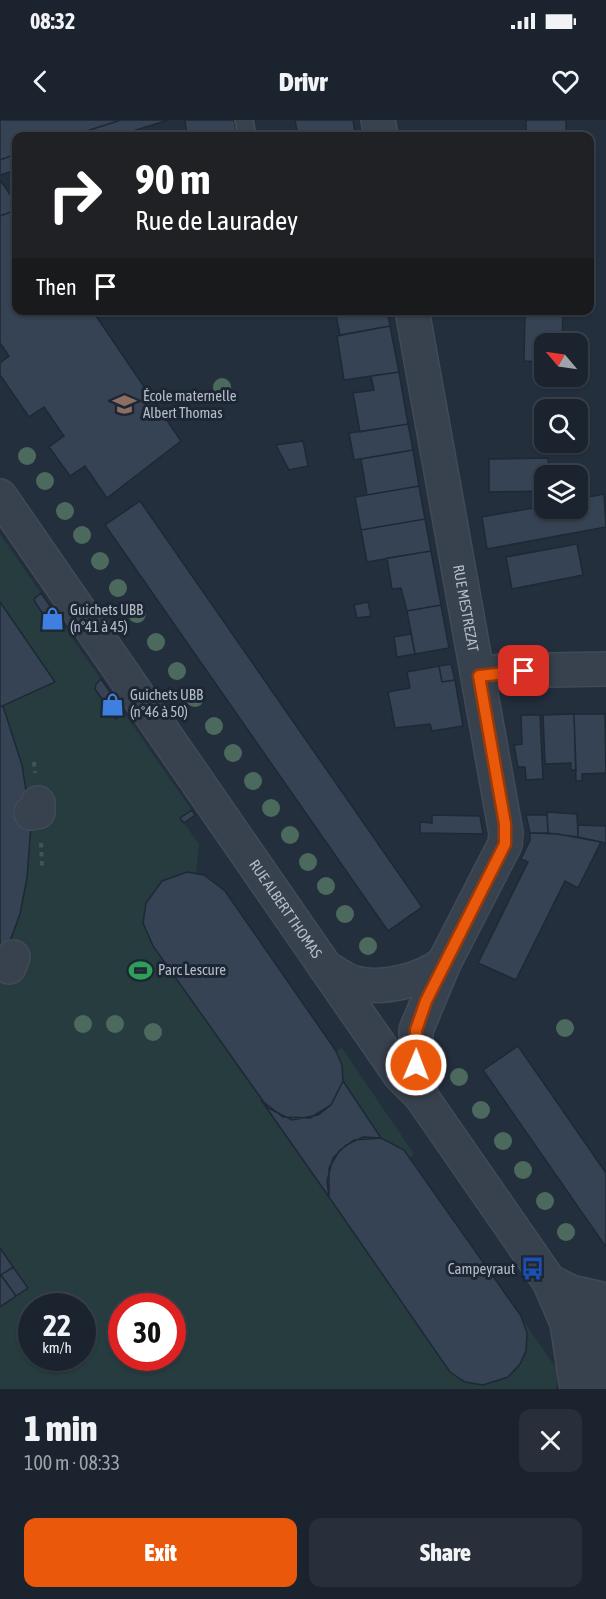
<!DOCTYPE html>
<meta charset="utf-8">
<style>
:root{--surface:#1b232e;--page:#282f3a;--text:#f1f3f6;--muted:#a0a4aa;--line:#39404a;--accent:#ea580c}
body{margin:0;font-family:"Asap Condensed",sans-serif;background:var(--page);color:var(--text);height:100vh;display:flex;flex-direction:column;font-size:22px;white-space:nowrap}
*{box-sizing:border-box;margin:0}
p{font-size:20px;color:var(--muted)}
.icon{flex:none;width:33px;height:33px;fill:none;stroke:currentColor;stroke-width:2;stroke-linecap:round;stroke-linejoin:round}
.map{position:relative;height:1269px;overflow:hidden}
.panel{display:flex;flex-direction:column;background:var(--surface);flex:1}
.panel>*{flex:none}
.banner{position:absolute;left:12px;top:12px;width:582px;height:183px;border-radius:12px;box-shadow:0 2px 4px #0004,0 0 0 2px var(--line);background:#202124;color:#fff;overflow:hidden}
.needle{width:39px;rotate:299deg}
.controls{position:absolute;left:534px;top:213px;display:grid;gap:12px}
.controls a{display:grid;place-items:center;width:54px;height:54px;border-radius:12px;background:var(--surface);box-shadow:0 2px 4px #0004,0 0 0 2px var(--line);font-size:30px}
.speed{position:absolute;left:18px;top:1173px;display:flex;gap:12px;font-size:30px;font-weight:700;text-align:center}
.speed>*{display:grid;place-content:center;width:78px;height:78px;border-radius:50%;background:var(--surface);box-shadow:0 2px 4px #0004,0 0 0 2px var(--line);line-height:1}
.speed small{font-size:15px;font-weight:400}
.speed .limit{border:9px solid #d22;background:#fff;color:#111}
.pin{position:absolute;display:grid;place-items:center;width:51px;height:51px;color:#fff;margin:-26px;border-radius:12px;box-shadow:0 3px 9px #0006}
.me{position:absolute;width:66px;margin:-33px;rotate:1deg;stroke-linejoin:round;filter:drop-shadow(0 0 4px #0008)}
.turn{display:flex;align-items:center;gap:21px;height:126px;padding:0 24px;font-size:27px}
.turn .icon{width:78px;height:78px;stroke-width:2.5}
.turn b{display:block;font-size:42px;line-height:51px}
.then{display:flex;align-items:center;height:57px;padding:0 24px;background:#0003;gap:12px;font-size:22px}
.round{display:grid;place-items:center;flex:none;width:63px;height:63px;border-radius:12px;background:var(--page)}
.headline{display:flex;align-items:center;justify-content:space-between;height:102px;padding:0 24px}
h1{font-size:36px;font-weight:800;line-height:45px}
.primary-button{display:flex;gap:12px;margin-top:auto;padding:12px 24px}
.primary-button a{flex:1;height:69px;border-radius:12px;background:var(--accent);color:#fff;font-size:24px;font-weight:800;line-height:69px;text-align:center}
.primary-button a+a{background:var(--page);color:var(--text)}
.status{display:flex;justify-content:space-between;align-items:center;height:42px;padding:0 30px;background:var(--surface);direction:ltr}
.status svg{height:16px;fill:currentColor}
header{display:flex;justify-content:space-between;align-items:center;height:78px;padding:0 24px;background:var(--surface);font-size:27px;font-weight:800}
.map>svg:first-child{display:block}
</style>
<div class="status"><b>08:32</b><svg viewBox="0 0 49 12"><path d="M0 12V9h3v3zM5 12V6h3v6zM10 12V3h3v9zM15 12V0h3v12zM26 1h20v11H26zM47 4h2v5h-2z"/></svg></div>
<header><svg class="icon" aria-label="back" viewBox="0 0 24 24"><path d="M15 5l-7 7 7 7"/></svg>Drivr<svg class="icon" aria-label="heart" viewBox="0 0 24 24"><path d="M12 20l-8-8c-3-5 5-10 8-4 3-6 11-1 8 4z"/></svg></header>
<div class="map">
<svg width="606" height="1269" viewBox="0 0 606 1269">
<rect width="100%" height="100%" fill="#242f3e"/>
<path fill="#263c3f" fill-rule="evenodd" d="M 0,414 L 195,695 L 184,703 L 199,724 L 196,753 L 211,759 L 225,771 L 336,931 L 342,928 L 414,1034 L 410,1038 L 558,1251 L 556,1269 L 0,1269 ZM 32,1186 L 82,1186 L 82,1238 L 32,1238 ZM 122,1186 L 172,1186 L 172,1238 L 122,1238 Z"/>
<path fill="#364354" stroke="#1f2835" stroke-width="1.5" d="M 0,0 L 121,0 L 71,16 L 16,16 L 16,34 L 0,40 Z
M 121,0 L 168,0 L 117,16 L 71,16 Z
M 185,0 L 234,0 L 237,16 L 187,16 Z
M 295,0 L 353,0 L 355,13 L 340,16 L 298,16 Z
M 526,0 L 566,0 L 566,16 L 526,16 Z
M 16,34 L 16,50 L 0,55 L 0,40 Z
M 0,60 L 16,83 L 16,90 L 0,96 Z
M 16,90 L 16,190 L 92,190 L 181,321 L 107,378 L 85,346 L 70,356 L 49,327 L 64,316 L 44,287 L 29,297 L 0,255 L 0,243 L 9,236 L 0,223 L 0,96 Z
M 335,190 L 387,190 L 390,206 L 340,215 Z
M 525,190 L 563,190 L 562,224 L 544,224 L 544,242 L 524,241 Z
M 390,206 L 399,252 L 344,260 L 337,216 Z
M 399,252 L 408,304 L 360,312 L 353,273 L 374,270 L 371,256 Z
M 408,304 L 413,330 L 354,340 L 349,313 Z
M 303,321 L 308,346 L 289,350 L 276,325 Z
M 413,330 L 419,366 L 367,375 L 361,339 Z
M 548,338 L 549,356 L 544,356 L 544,371 L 489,372 L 489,339 Z
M 419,366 L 425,399 L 361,410 L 355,377 Z
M 604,374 L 606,407 L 487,429 L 482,397 L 544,386 L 544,388 L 578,388 L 578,379 Z
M 140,381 L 422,787 L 388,811 L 105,405 Z
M 425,399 L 431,431 L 367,442 L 361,410 Z
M 577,424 L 583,455 L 512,469 L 506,437 Z
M 431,431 L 441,485 L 407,491 L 401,468 L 392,469 L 387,438 Z
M 41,473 L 64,506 L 57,510 L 53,509 L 35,482 L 34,479 Z
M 0,482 L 55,562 L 0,587 Z
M 368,482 L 371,496 L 357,498 L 354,485 Z
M 441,485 L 449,528 L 415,534 L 407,491 Z
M 411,514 L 415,534 L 397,537 L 394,517 Z
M 451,544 L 455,560 L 442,562 L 439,546 Z
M 439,546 L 442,562 L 455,560 L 463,606 L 432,611 L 430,604 L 395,608 L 388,572 L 410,568 L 407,552 Z
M 101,559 L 125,593 L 116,599 L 95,569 L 96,564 Z
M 3,586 L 22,645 L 31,704 L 27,758 L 20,794 L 0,848 L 0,587 Z
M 574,594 L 576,650 L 571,650 L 571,643 L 545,644 L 543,595 Z
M 574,594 L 605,594 L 606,653 L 582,654 L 582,661 L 576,661 Z
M 521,595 L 540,595 L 543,659 L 526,660 L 525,647 L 518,647 L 514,625 L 522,624 Z
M 192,690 L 195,695 L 184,703 L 180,698 Z
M 547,692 L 577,694 L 578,717 L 548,713 Z
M 432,695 L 480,696 L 483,714 L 420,713 L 420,702 L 432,703 Z
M 526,695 L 547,695 L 548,713 L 530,713 Z
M 578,705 L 606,706 L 606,723 L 578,717 Z
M 530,713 L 558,714 L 601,722 L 578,768 L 565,761 L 516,860 L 478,843 L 528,742 L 521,739 L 530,720 Z
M 187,752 L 204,755 L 225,771 L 336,931 L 342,945 L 343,961 L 331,985 L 318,995 L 292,1000 L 268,988 L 153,826 L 143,803 L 146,783 L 162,761 Z
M 518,926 L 606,1053 L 606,1127 L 483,950 Z
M 343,961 L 381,1018 L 354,1020 L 339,1031 L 329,1048 L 329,1077 L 261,980 L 283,997 L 310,998 L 331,985 Z
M 363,1017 L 381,1018 L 404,1030 L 521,1196 L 527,1213 L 526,1231 L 520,1244 L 508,1257 L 483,1265 L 465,1262 L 450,1252 L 329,1077 L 327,1061 L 333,1038 L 346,1025 Z
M 0,1128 L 13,1147 L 1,1155 L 16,1176 L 0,1187 Z
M 13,1147 L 28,1168 L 16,1176 L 1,1155 Z"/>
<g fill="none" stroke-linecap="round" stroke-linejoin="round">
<defs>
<path id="lane" d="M 244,0 L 247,16"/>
<g id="street">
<path d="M 378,0 L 381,16"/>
<path id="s1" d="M 412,190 L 506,713 L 505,724 L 444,843 L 416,910 L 416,945 L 421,976"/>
<path id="s2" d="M 0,376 L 400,955 L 421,976 L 549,1161 L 571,1172 L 606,1180"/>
<path d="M 479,556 L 500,551 L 606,549"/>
<path d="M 31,693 L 38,692 L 38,683"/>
<path d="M 2,843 L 9,847 L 13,837"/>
<path d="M 325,847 C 334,852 344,860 354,863 C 383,870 421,861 444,843"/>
<path d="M 549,1161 L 567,1203 L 577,1269"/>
<path d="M 591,1269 C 606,1234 605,1214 591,1178"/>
</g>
</defs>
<use href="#lane" stroke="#414a57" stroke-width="20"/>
<use href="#street" stroke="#414a57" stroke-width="36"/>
<path stroke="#3f5557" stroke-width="4" stroke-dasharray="4.5 4.5" stroke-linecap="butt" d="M 34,642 L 35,653
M 41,723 L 42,746"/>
<use href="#lane" stroke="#38414e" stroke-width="16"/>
<use href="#street" stroke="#38414e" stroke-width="33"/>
</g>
<g fill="#4b6a5d">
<circle cx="222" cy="267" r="9"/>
<circle cx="27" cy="336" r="9"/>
<circle cx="45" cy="361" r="9"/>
<circle cx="65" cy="391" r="9"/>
<circle cx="82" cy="415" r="9"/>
<circle cx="100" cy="441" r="9"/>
<circle cx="118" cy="468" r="9"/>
<circle cx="137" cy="494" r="9"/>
<circle cx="156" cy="522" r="9"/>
<circle cx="177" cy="551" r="9"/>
<circle cx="195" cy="578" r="9"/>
<circle cx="214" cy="606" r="9"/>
<circle cx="233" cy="633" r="9"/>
<circle cx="253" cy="661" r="9"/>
<circle cx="271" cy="688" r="9"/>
<circle cx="290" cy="715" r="9"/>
<circle cx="308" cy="742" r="9"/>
<circle cx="326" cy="766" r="9"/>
<circle cx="345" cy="794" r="9"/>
<circle cx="368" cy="826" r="9"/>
<circle cx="83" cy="904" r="9"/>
<circle cx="115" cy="904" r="9"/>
<circle cx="565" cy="908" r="9"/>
<circle cx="153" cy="912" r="9"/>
<circle cx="459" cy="957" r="9"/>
<circle cx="481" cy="990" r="9"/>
<circle cx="503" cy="1021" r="9"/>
<circle cx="523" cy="1050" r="9"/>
<circle cx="545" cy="1081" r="9"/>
<circle cx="566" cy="1112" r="9"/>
</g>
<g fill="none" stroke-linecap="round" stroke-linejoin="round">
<defs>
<path id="route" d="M 416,945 L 416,910 L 426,881 L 505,724 L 505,704 L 479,556 L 524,551"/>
</defs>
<use href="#route" stroke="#983908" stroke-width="15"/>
<use href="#route" stroke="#ea580c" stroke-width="10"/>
</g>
<defs>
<symbol id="school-bare" viewBox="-9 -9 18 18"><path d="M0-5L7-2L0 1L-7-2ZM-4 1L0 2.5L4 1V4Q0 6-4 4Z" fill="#8d6e63" stroke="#1d2633" stroke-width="2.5" paint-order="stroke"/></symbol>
<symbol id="shop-bare" viewBox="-9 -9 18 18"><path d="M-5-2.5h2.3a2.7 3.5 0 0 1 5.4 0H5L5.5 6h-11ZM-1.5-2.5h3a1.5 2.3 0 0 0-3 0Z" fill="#3f7fe0" stroke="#1d2633" stroke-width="2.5" paint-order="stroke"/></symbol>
<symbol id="stadium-bare" viewBox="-9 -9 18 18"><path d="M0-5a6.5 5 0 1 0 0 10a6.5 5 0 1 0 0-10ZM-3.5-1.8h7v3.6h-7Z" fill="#2e9e5b" stroke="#1d2633" stroke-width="2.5" paint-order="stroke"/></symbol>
<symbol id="bus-bare" viewBox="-9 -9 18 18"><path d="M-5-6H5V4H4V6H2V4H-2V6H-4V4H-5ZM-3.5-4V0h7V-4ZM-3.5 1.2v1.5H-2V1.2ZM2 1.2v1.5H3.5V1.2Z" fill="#1a4fb4" stroke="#1d2633" stroke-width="2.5" paint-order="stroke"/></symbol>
</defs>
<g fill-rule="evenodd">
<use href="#school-bare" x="108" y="268" width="33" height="33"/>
<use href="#shop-bare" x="36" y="482" width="33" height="33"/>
<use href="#shop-bare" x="96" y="568" width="33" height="33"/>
<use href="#stadium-bare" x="124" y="834" width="33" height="33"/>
<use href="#bus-bare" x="516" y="1132" width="33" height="33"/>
</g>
<g text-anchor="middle" stroke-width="6" stroke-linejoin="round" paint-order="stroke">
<g font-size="15" fill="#b4bcc9" stroke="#1d2633" text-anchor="start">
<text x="143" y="281">École maternelle<tspan x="143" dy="17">Albert Thomas</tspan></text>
<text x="70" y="495">Guichets UBB<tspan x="70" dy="17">(n°41 à 45)</tspan></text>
<text x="130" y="580">Guichets UBB<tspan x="130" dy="17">(n°46 à 50)</tspan></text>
<text x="158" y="855">Parc Lescure</text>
<text x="515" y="1154" text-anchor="end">Campeyraut</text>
</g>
<g font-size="15" fill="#b4bcc9" stroke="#1d2633">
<text dy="5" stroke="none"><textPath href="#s1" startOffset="303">RUE MESTREZAT</textPath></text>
<text dy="5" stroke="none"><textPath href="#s2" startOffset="502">RUE ALBERT THOMAS</textPath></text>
</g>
</g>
</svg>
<div class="controls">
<a><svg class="needle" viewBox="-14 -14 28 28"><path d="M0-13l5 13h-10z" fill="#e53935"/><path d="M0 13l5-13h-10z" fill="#a0a4aa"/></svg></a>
<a><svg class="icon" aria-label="search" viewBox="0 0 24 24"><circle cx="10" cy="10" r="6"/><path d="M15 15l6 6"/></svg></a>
<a><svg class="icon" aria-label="layers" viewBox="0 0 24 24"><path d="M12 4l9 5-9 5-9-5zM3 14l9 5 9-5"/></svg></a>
</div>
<div class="speed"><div>22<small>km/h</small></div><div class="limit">30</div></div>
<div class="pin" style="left:524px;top:551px;background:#d93025"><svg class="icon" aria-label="arrive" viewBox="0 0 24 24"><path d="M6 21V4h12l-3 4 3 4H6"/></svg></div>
<svg class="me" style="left:416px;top:945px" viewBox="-20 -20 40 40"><circle r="17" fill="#ea580c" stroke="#fff" stroke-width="3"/><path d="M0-11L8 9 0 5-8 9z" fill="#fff"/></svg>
<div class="banner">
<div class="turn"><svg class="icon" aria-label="right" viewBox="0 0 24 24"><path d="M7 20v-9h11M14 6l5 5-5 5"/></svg><div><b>90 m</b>Rue de Lauradey</div></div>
<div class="then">Then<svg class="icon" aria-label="arrive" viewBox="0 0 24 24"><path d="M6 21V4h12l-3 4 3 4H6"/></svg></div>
</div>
</div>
<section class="panel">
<div class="headline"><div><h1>1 min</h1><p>100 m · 08:33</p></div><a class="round"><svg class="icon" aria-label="close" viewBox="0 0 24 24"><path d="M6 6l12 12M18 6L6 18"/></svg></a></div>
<div class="primary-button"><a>Exit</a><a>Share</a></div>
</section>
